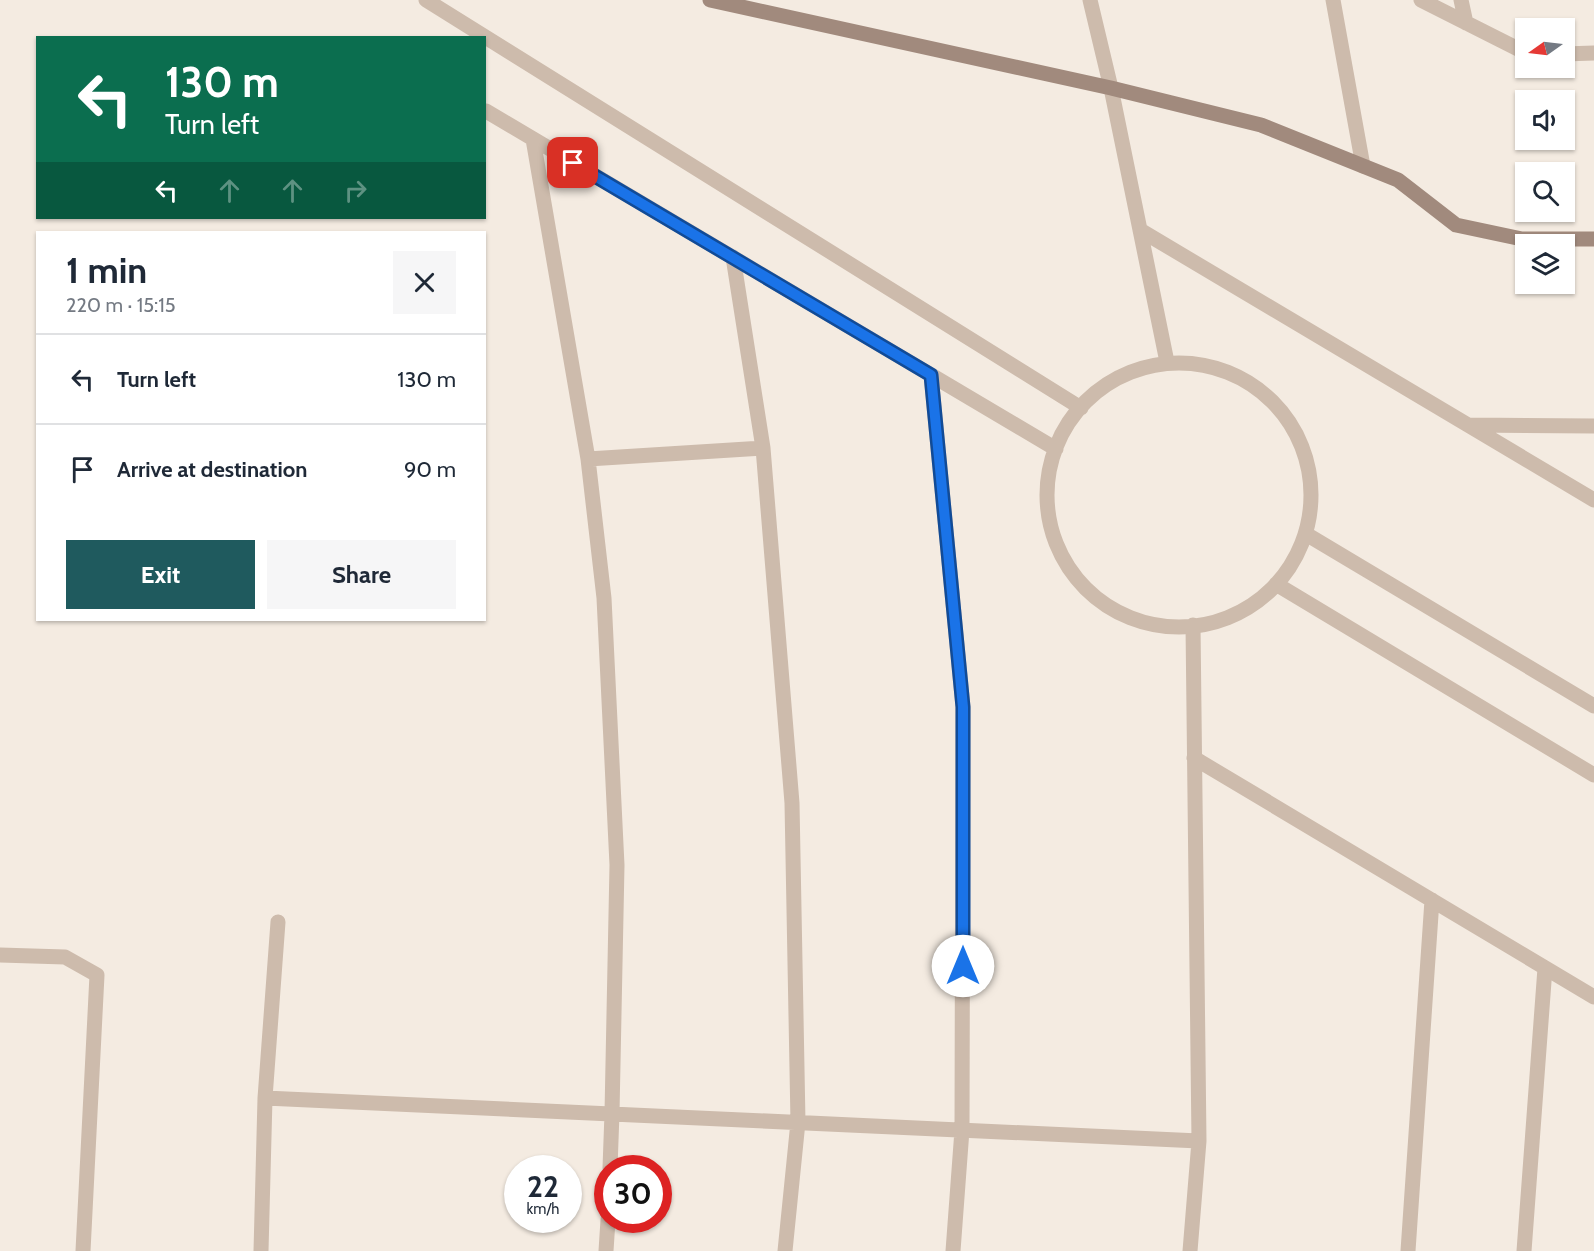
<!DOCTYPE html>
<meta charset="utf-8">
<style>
:root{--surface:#fff;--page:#f6f6f7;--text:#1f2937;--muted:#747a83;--line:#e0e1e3;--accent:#1f5a5e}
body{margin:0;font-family:Cabin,sans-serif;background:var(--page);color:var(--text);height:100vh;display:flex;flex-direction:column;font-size:22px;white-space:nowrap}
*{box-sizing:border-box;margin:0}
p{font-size:20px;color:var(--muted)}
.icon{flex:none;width:33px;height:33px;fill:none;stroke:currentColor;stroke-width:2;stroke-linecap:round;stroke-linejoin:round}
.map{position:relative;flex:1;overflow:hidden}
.drawer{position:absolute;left:36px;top:231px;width:450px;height:390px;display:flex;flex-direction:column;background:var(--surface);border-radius:0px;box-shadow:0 2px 4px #0004}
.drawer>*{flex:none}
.banner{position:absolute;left:36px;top:36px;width:450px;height:183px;border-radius:0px;box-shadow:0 2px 4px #0004;background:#0b6e4f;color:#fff;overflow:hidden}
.needle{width:39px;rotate:256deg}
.controls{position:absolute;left:1515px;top:18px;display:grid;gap:12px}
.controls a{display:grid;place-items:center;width:60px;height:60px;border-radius:0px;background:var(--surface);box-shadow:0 2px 4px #0004;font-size:30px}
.speed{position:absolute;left:504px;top:1155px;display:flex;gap:12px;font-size:30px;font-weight:700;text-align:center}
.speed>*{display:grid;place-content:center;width:78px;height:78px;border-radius:50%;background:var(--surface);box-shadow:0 2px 4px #0004;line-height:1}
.speed small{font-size:15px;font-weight:400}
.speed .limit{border:9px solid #d22;background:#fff;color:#111}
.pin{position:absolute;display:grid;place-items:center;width:51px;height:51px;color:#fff;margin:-26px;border-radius:12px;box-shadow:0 3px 9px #0006}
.me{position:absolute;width:66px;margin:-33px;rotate:0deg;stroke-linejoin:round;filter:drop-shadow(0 0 4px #0008)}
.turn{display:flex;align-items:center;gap:21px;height:126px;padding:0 30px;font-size:27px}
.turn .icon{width:78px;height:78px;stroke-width:2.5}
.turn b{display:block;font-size:42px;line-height:51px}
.lanes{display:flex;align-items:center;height:57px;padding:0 30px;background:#0003;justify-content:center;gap:30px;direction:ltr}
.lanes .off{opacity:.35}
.round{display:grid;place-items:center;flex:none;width:63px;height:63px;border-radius:0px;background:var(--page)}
.head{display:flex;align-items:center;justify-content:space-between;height:102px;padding:0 30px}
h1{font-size:36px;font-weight:800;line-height:45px}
.button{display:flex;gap:12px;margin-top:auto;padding:12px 30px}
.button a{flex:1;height:69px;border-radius:0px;background:var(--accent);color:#fff;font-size:24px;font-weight:800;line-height:69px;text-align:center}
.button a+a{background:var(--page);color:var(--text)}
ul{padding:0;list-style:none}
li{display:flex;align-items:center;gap:18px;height:90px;padding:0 30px;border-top:2px solid var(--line)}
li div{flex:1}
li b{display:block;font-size:22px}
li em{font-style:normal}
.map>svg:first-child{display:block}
</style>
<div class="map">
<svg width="1594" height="1251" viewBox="0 0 1594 1251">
<rect width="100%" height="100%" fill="#f4ebe1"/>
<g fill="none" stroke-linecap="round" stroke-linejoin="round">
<path stroke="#cdbbac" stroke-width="15" d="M 426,0 L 1081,408
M 1090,0 L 1111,88 L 1167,362
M 1333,0 L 1363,166
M 1421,0 L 1526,53
M 1461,0 L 1466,23
M 1564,54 L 1594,53
M 486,111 L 1056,449
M 533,139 L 588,459 L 604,598 L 617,865 L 612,1113 L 610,1168
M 1140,230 L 1594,500
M 733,257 L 763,448 L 792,803 L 798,1122 L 785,1251
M1047 495a132 132 0 1 1 264 0a132 132 0 1 1-264 0Z
M 931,375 L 963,707 L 962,1130 L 953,1251
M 1469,425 L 1594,426
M 588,459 L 763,448
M 1306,534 L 1594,706
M 1276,584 L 1594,775
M 1194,758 L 1594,997
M 0,955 L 65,957 L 97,975 L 83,1251
M 265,1098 L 1199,1141
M 261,1251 L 265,1098 L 278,922
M 606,1251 L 608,1220
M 1190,1251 L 1199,1141 L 1193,625
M 1408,1251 L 1432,900
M 1524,1251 L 1545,968"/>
<path stroke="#a18a7d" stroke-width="15" d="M 710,0 L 1111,88 L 1261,125 L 1398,180 L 1456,225 L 1522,239 L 1594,239"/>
</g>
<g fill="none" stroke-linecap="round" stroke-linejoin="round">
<defs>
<path id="route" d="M 573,163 L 931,375 L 963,707 L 963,966"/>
</defs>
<use href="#route" stroke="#114b97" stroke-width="15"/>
<use href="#route" stroke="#1a73e8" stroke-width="10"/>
</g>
</svg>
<div class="controls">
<a><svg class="needle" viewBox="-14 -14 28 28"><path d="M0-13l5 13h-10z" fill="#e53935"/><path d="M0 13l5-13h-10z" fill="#747a83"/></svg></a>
<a><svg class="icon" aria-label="sound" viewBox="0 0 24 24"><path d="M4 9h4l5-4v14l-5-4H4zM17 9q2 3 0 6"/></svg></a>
<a><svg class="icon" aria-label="search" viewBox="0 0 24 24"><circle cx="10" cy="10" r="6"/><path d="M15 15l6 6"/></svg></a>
<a><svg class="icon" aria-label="layers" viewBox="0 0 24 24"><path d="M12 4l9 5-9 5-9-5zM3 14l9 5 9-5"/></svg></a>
</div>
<div class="speed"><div>22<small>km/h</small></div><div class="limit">30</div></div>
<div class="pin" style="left:573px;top:163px;background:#d93025"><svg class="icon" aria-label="arrive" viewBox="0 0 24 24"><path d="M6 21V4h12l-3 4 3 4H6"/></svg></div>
<svg class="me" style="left:963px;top:966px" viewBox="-20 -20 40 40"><circle r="19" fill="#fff"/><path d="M0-13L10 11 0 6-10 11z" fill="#1a73e8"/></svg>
<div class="banner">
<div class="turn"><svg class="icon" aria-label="left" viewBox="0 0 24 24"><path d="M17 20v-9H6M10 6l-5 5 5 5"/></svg><div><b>130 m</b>Turn left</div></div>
<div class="lanes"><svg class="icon" aria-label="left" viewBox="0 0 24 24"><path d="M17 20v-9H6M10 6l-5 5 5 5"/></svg><svg class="icon off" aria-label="ahead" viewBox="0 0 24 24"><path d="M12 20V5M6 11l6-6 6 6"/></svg><svg class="icon off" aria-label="ahead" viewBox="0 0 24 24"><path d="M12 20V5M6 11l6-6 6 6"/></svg><svg class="icon off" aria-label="right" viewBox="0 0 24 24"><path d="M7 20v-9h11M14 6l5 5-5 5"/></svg></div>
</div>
<section class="drawer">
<div class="head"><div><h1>1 min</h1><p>220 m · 15:15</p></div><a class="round"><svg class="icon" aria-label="close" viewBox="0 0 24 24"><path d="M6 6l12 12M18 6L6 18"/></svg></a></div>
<ul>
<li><svg class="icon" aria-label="left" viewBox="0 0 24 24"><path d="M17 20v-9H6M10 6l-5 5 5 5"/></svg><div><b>Turn left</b></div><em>130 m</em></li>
<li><svg class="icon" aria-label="arrive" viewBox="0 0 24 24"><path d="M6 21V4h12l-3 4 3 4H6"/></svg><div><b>Arrive at destination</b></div><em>90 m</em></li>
</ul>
<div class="button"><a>Exit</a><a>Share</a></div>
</section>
</div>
